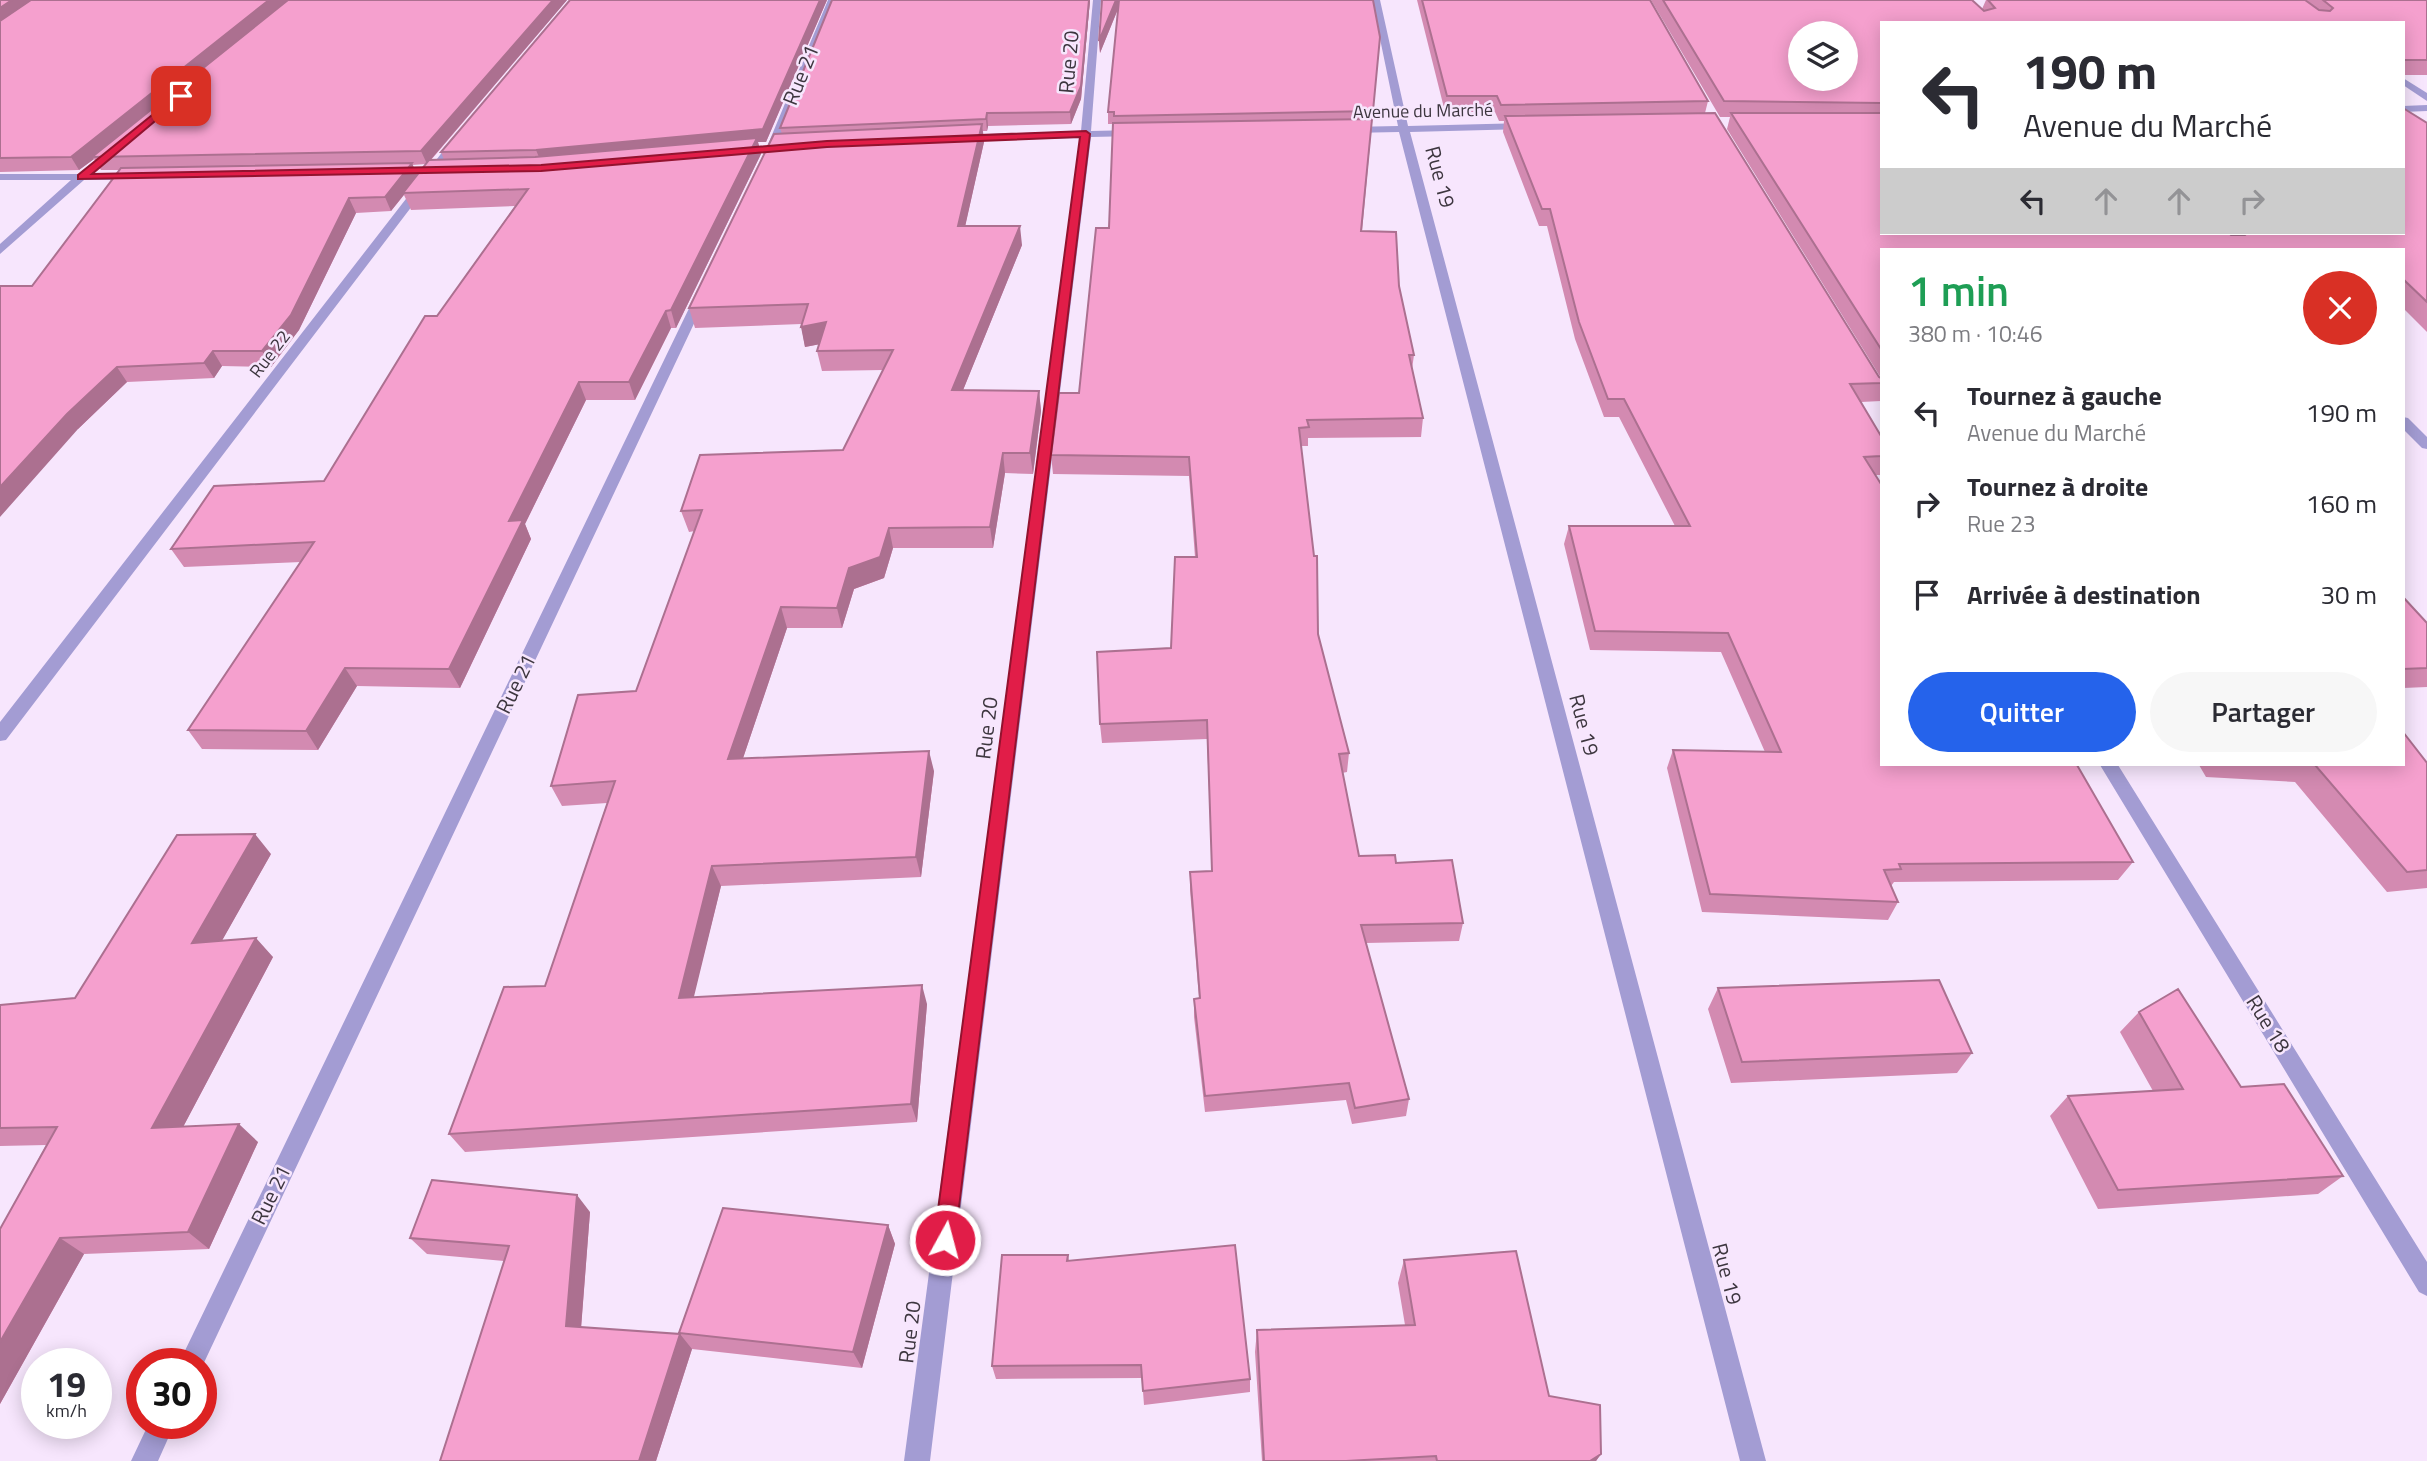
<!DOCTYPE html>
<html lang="fr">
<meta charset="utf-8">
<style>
:root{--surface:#fff;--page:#f7f7f7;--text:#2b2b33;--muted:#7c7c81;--accent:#2563eb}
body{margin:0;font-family:"Titillium Web",sans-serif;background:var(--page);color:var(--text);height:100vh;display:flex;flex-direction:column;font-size:26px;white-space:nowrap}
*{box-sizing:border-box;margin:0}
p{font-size:23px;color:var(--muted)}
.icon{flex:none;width:38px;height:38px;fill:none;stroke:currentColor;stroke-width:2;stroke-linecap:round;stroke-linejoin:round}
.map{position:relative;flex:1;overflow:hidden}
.details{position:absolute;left:1880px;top:248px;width:525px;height:518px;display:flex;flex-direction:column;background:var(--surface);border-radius:0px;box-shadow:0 4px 18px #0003}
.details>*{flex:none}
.hud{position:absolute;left:1880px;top:21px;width:525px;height:214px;border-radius:0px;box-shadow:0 4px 18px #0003;background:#fff;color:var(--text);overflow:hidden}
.tools{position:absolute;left:1788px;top:21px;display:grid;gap:14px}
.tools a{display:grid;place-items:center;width:70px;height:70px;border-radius:50%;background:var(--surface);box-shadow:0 4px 18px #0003;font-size:35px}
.speed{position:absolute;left:21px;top:1348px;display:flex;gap:14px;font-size:35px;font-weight:700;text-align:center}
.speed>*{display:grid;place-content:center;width:91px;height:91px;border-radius:50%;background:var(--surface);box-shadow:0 4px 18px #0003;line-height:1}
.speed small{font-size:18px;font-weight:400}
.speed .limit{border:10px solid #d22;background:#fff;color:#111}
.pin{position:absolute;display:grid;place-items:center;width:60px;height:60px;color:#fff;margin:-30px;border-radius:14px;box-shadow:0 4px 10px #0006}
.me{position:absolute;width:77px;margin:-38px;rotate:7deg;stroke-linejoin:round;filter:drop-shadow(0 0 5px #0008)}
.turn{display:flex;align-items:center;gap:24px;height:147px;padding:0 28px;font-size:32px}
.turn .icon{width:91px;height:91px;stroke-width:2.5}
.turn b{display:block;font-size:49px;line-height:60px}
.lanes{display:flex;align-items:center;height:66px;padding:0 28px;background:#0003;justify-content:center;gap:35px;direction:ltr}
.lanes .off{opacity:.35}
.round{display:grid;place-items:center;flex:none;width:74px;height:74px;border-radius:37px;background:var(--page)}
.headline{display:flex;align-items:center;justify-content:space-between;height:119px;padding:0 28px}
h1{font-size:42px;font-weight:600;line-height:52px;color:#1e9e55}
.button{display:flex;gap:14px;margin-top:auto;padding:14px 28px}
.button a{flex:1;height:80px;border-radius:42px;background:var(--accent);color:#fff;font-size:28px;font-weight:600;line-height:80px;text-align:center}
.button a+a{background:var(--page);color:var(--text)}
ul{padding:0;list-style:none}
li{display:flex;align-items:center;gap:21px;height:91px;padding:0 28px}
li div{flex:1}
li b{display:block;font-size:26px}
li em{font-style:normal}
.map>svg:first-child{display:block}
</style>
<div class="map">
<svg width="2427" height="1461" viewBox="0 0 2427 1461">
<rect width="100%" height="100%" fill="#f7e6fd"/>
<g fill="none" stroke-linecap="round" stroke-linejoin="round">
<path fill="#a39cd3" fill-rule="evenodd" d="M 828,0 L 836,0 L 774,154 L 765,156 L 764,154 Z
M 1093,0 L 1101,0 L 1091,131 L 1136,130 L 1141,133 L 1136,136 L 1091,137 L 930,1461 L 904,1461 L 1080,138 L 961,141 L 956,138 L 961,135 L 1081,131 Z
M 1372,0 L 1380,0 L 1408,126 L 1528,123 L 1533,126 L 1528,129 L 1410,132 L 1766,1461 L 1740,1461 L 1399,132 L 1349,133 L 1344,130 L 1349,127 L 1398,126 Z
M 2403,78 L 2427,93 L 2427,101 L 2403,85 Z
M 2427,105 L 2427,111 L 2403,112 L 2403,106 Z
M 454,137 L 463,139 L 6,740 L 0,741 L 0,722 Z
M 86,170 L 91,174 L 136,174 L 142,177 L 136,180 L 84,180 L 0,254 L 0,244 L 71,180 L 0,180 L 0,174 L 79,174 Z
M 701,292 L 707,296 L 201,1369 L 201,1363 L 179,1363 L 695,296 Z
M 2403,417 L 2408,418 L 2427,437 L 2427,449 L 2422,448 L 2403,429 Z
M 2100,765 L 2118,765 L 2427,1262 L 2427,1296 L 2419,1292 Z
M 149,1423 L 175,1423 L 158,1461 L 131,1461 Z"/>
</g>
<path fill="#d38ab1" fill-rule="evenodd" d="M 0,0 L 567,0 L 431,160 L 444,160 L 441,152 L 570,0 L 827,0 L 766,142 L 758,142 L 761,154 L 676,328 L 671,328 L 635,400 L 586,400 L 525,524 L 531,539 L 460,688 L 357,686 L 318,750 L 202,749 L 188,730 L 301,562 L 184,567 L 171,549 L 324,481 L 437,316 L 515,206 L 411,210 L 404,195 L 391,211 L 356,213 L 299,330 L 271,367 L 222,366 L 214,378 L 127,382 L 78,429 L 32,286 L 119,170 L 101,170 L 94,159 L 79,170 L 0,172 ZM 426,164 L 417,176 L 412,165 Z
M 832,0 L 1090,0 L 1081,99 L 1071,124 L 988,126 L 987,131 L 983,131 L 984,142 L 965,226 L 1022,245 L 963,390 L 1039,391 L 1041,411 L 1033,474 L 1005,473 L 993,548 L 893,548 L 884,578 L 854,589 L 842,628 L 787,628 L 743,758 L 934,771 L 921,877 L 721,886 L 693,997 L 927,1004 L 917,1122 L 465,1152 L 449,1134 L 545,986 L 607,803 L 562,806 L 551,786 L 636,691 L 695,531 L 689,532 L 681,511 L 843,450 L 883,370 L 822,371 L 817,351 L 820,344 L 805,347 L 801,324 L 695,328 L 689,308 L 782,134 L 780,128 Z
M 1102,0 L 1380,37 L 1362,231 L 1399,286 L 1414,355 L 1412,369 L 1423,418 L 1421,437 L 1308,438 L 1308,446 L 1301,446 L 1318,634 L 1349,753 L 1347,772 L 1342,773 L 1359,856 L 1396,863 L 1463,923 L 1459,941 L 1366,943 L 1409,1099 L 1406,1116 L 1352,1124 L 1346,1100 L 1205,1112 L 1194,1017 L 1194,999 L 1199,998 L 1190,890 L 1190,872 L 1212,871 L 1207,739 L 1102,743 L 1100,724 L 1171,648 L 1195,557 L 1189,476 L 1053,474 L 1051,455 L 1079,393 L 1109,228 L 1113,124 L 1108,124 L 1108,112 L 1118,9 L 1100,53 L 1099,41 Z
M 1417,0 L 1650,0 L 1708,101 L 1705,113 L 1879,377 L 1881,378 L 1727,129 L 1730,117 L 1720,117 L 1651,0 L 1972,0 L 1982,9 L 1986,0 L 2427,0 L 2427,75 L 2403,75 L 2403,23 L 1881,23 L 1881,233 L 2403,233 L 2427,123 L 2427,332 L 2403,308 L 2403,250 L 1881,250 L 1881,401 L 1861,402 L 1881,436 L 1881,475 L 1875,475 L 1881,765 L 2133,862 L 2118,880 L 1894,882 L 1891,886 L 1898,902 L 1888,920 L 1702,912 L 1667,768 L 1673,750 L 1765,752 L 1721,652 L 1590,650 L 1564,544 L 1569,526 L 1675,526 L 1619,417 L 1604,417 L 1575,339 L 1547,226 L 1539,226 L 1503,132 L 1504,121 L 1499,121 L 1495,112 L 1445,112 Z
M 2403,597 L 2427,623 L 2427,687 L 2403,688 Z
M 2427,763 L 2427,888 L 2387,892 L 2295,782 L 2206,777 L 2199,765 L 2403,765 Z
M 271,854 L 222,940 L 273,957 L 183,1127 L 258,1142 L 209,1249 L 84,1254 L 0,1404 L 0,1229 L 46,1145 L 0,1146 L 0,1005 L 75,998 Z
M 1718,988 L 1972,1053 L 1957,1073 L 1731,1083 L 1708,1009 Z
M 2139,1012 L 2241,1087 L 2343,1176 L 2318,1194 L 2098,1209 L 2050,1116 L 2068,1096 L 2153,1091 L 2120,1032 Z
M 590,1212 L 581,1327 L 680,1334 L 679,1333 L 888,1225 L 895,1244 L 862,1368 L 692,1349 L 656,1461 L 440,1461 L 504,1261 L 427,1254 L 410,1238 Z
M 1068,1255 L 1069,1261 L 1250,1379 L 1250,1392 L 1144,1405 L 1142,1378 L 996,1379 L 992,1366 Z
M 1404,1260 L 1549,1396 L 1601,1454 L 1596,1461 L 1262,1461 L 1255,1352 L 1257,1330 L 1405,1325 L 1398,1283 Z"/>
<path fill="#ac7090" d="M 12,0 L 36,0 L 0,26 L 0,8 Z
M 269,0 L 290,0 L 92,157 L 94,159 L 79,170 L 71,157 Z
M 553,0 L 567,0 L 427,164 L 421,151 Z
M 820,0 L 827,0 L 766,142 L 758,142 L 761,154 L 676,328 L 671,310 L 541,162 L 536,150 Z
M 1089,0 L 1090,0 L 1081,99 L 1071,124 L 1070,112 Z
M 1116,0 L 1120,0 L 1120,4 L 1100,53 L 1099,41 Z
M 987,113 L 988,126 L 987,131 L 986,119 Z
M 982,124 L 984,142 L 961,245 L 958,226 Z
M 412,163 L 418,177 L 391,211 L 385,197 Z
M 349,198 L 356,213 L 299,330 L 271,367 L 262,351 Z
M 1020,226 L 1022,245 L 955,410 L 952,390 Z
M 666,311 L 671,328 L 635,400 L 629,382 Z
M 826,322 L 831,342 L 805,347 L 801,327 Z
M 213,351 L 222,366 L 214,378 L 204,363 Z
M 117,367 L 127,382 L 78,429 L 0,517 L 0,487 L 67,414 Z
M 579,382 L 586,400 L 525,524 L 531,539 L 460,688 L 449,669 L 509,521 Z
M 1039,391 L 1041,411 L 1033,474 L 1030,453 Z
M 1003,453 L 1005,473 L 993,548 L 990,527 Z
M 889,528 L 893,548 L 884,578 L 854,589 L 842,628 L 837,608 L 849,568 Z
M 781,607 L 787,628 L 736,779 L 728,759 Z
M 345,668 L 357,686 L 318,750 L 306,731 Z
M 929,751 L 934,771 L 921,877 L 916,857 Z
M 255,834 L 271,854 L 210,962 L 192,943 Z
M 712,866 L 721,886 L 689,1017 L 679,998 Z
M 256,938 L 273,957 L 173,1146 L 152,1128 Z
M 922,985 L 927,1004 L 917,1122 L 911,1104 Z
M 239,1124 L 258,1142 L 209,1249 L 188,1232 Z
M 577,1195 L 590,1212 L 580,1342 L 566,1326 Z
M 888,1225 L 895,1244 L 862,1368 L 853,1352 Z
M 60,1238 L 84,1254 L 0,1404 L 0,1342 Z
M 680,1334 L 692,1349 L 656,1461 L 639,1461 Z
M 1601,1454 L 1596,1461 L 1590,1461 Z"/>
<path fill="#f5a0ce" stroke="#ac7090" stroke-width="2" fill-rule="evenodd" d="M 0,0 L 12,0 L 0,8 Z
M 31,0 L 269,0 L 71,157 L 0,158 L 0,21 Z
M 288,0 L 553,0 L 421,151 L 92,157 Z
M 570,0 L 820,0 L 763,129 L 536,150 L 441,152 Z
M 832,0 L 1089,0 L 1081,86 L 1070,112 L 987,113 L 986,119 L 780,128 Z
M 1102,0 L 1116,0 L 1099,41 Z
M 1119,0 L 1373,0 L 1380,37 L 1373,111 L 1114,116 L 1114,112 L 1108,112 Z
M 1422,0 L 1650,0 L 1708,101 L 1501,105 L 1497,96 L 1447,96 Z
M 1663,0 L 1972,0 L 1984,11 L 1995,8 L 1988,0 L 2305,0 L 2319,10 L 2330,11 L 2333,8 L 2323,0 L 2427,0 L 2427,60 L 2403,60 L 2403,23 L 1881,23 L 1881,103 L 1724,101 ZM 1801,33 L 1846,33 L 1846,79 L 1801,79 Z
M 2403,108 L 2427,123 L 2427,302 L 2403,279 L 2403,250 L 1881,250 L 1881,349 L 1731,113 L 1881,113 L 1881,233 L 2229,233 L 2231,235 L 2245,235 L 2247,233 L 2403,233 Z
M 1715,113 L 1879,377 L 1881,378 L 1881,383 L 1850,384 L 1881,436 L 1881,456 L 1864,457 L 1881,484 L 1881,765 L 2077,765 L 2133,862 L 1899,864 L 1901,869 L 1884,870 L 1898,902 L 1710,894 L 1673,750 L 1781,752 L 1728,633 L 1595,631 L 1569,526 L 1690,526 L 1624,399 L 1608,399 L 1579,322 L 1550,209 L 1542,209 L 1505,116 Z
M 1372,119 L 1361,231 L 1396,232 L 1399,286 L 1414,355 L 1409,355 L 1423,418 L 1307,420 L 1309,427 L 1299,428 L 1314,556 L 1317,556 L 1318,634 L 1349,753 L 1339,754 L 1359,856 L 1395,855 L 1396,863 L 1452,860 L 1463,923 L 1361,925 L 1409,1099 L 1355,1108 L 1349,1083 L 1205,1096 L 1194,999 L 1200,998 L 1190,872 L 1212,871 L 1207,720 L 1100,724 L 1097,652 L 1171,648 L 1175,557 L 1197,557 L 1189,457 L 1051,455 L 1059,393 L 1079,393 L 1096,228 L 1109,228 L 1113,123 Z
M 982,124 L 958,226 L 1020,226 L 952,390 L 1039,391 L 1030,453 L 1003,453 L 990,527 L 889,528 L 880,557 L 849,568 L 837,608 L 781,607 L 728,759 L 929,751 L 916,857 L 712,866 L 679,998 L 922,985 L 911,1104 L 449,1134 L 504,987 L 545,986 L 615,781 L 551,786 L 578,695 L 636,691 L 702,510 L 681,511 L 700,455 L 843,450 L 893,350 L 817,351 L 826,322 L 801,327 L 808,304 L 689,308 L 774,134 Z
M 757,138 L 671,310 L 666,311 L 629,382 L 579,382 L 509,521 L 523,520 L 449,669 L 345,668 L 306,731 L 188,730 L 314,542 L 171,549 L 214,486 L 324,481 L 425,316 L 437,316 L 528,189 L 403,193 L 429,160 L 535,157 Z
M 412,163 L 385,197 L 349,198 L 291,315 L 262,351 L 213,351 L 204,363 L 117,367 L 67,414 L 0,487 L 0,286 L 32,286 L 121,168 Z
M 2403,597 L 2427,623 L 2427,668 L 2403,669 Z
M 2403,732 L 2427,763 L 2427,870 L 2407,872 L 2315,765 L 2403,765 Z
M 255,834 L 192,943 L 256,938 L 152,1128 L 239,1124 L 188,1232 L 60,1238 L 0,1342 L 0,1229 L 57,1127 L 0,1128 L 0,1005 L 75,998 L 177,835 Z
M 1939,980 L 1972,1053 L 1742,1062 L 1718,988 Z
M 2178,989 L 2241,1087 L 2284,1084 L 2343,1176 L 2118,1190 L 2068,1096 L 2183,1089 L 2139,1012 Z
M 432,1180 L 577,1195 L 566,1326 L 680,1334 L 639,1461 L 440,1461 L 509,1246 L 410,1238 Z
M 723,1208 L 888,1225 L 853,1352 L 679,1333 Z
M 1235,1245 L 1250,1379 L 1143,1391 L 1141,1365 L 992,1366 L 1002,1255 L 1068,1255 L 1067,1261 Z
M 1516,1251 L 1549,1396 L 1600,1405 L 1601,1454 L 1590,1461 L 1437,1461 L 1436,1456 L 1346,1461 L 1264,1461 L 1257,1330 L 1415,1325 L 1404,1260 Z"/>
<path fill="#e11d48" stroke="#92132f" stroke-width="2" d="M 178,94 L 185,96 L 92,174 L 541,165 L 827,141 L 1086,131 L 1090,134 L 955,1240 L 952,1247 L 945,1250 L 937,1247 L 934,1240 L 1080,137 L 827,147 L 541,171 L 78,179 L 78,175 Z"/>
<g text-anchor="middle" stroke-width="5" stroke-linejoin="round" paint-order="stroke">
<g font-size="18" fill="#3d363f" stroke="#f7e6fd">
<text transform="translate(1423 111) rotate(-1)" y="6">Avenue du Marché</text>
<text transform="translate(270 354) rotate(-53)" y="6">Rue 22</text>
</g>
<g font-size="21" fill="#3d363f" stroke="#f7e6fd">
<text transform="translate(1069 62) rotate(-85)" y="7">Rue 20</text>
<text transform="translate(801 75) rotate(-68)" y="7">Rue 21</text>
<text transform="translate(1440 177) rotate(75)" y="7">Rue 19</text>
<text transform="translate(516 684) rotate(-64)" y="7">Rue 21</text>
<text transform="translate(1584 725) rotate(75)" y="7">Rue 19</text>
<text transform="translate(987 728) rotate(-83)" y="7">Rue 20</text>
<text transform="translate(2268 1024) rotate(58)" y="7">Rue 18</text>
<text transform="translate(271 1195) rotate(-64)" y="7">Rue 21</text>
<text transform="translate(1727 1274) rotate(75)" y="7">Rue 19</text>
<text transform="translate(910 1332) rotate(-83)" y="7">Rue 20</text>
</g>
</g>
</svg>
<div class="tools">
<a><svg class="icon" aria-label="layers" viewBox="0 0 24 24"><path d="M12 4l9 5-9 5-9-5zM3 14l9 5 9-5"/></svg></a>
</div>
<div class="speed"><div>19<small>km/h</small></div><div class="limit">30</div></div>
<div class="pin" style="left:181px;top:96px;background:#d93025"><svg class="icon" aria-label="arrive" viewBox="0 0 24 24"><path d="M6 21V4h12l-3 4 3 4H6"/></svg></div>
<svg class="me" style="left:945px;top:1240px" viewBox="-20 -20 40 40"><circle r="17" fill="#e11d48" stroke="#fff" stroke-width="3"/><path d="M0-11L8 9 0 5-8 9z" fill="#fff"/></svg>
<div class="hud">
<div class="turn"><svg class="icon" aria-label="left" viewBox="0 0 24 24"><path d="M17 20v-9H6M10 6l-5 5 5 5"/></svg><div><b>190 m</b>Avenue du Marché</div></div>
<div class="lanes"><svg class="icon" aria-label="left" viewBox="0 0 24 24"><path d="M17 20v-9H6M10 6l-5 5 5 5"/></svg><svg class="icon off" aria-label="ahead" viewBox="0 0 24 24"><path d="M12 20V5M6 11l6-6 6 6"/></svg><svg class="icon off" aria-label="ahead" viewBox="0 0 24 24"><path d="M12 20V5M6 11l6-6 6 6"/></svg><svg class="icon off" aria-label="right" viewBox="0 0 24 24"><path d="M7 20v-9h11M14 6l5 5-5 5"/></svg></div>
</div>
<section class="details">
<div class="headline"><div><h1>1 min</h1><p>380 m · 10:46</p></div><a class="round" style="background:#d93025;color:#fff"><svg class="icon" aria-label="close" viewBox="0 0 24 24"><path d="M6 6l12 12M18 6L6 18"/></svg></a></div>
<ul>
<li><svg class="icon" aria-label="left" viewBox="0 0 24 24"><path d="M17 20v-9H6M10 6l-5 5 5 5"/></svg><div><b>Tournez à gauche</b><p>Avenue du Marché</p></div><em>190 m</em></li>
<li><svg class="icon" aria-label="right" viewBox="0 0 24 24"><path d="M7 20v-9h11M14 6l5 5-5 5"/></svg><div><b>Tournez à droite</b><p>Rue 23</p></div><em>160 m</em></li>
<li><svg class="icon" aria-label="arrive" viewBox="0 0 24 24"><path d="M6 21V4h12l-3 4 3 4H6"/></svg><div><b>Arrivée à destination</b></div><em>30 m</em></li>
</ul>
<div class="button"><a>Quitter</a><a>Partager</a></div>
</section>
</div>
